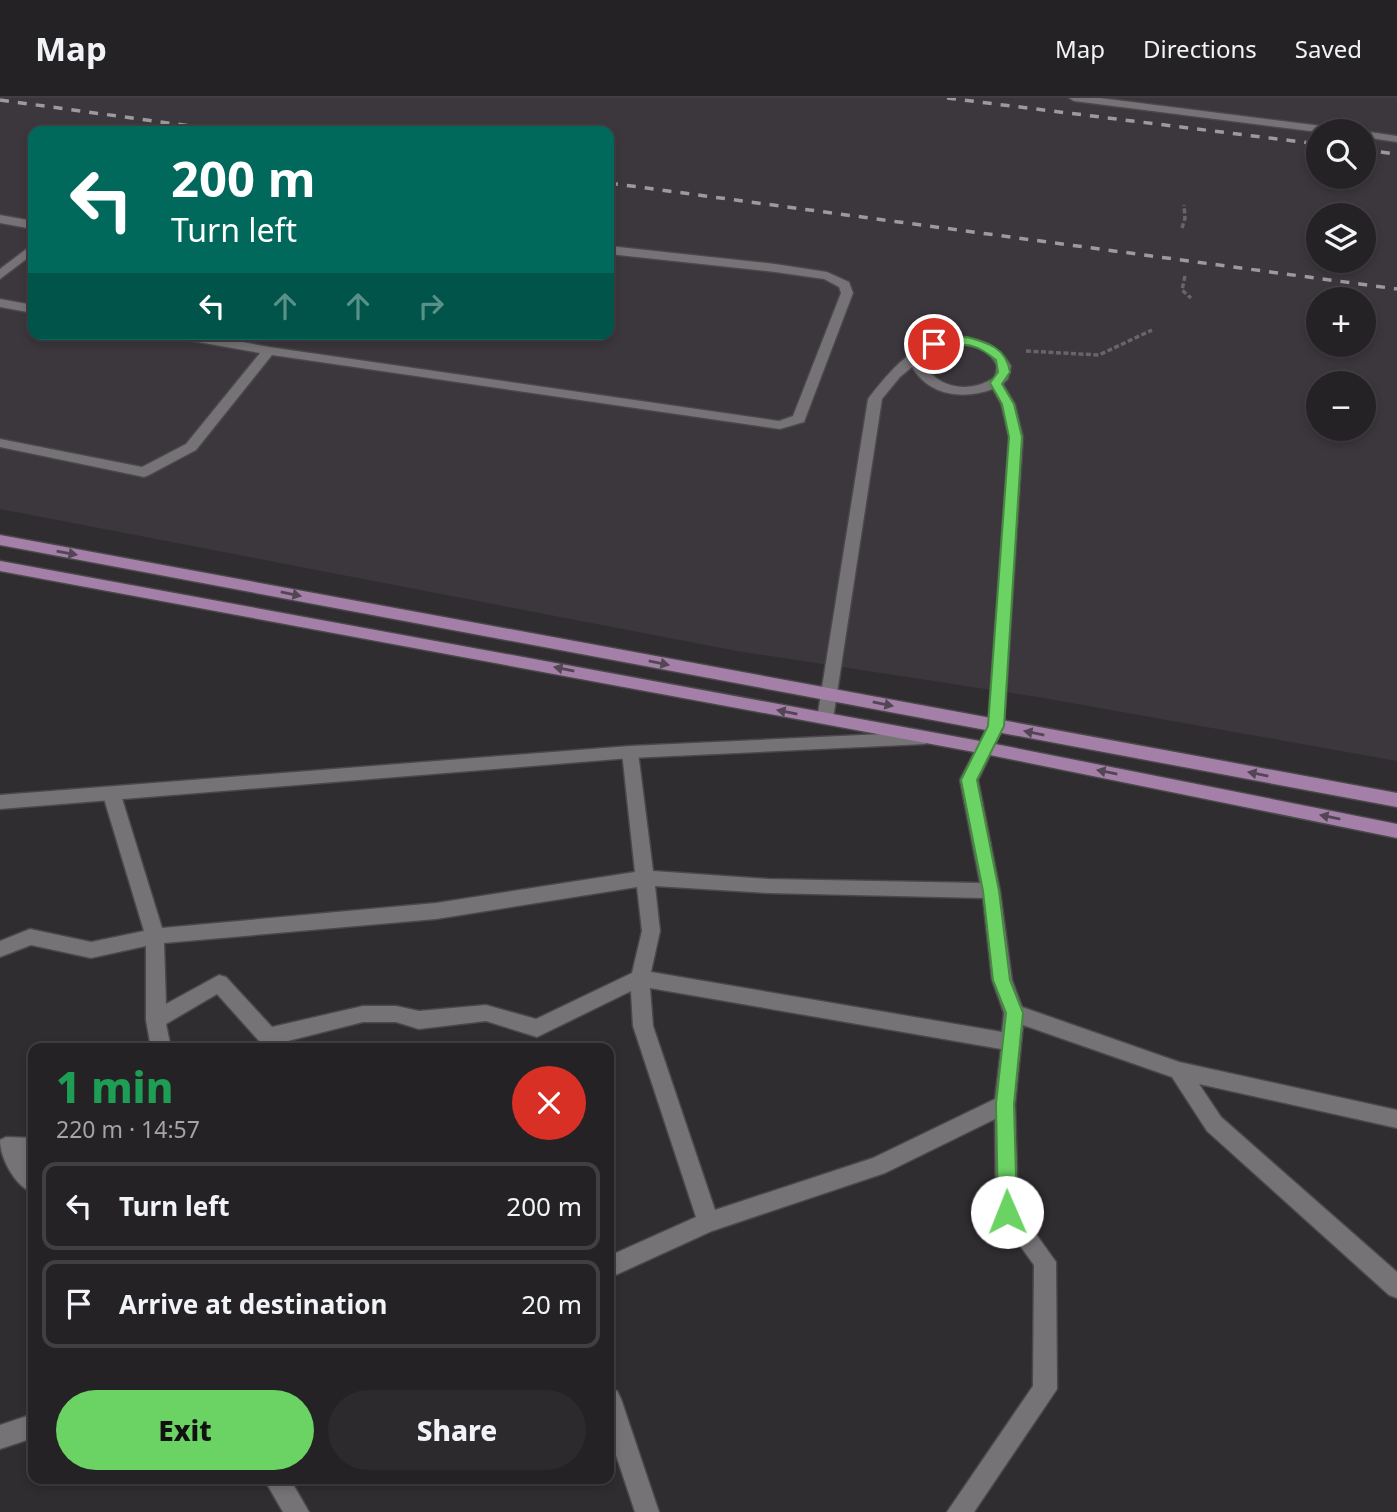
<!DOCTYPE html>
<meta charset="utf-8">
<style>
:root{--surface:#242224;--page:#2c2a2c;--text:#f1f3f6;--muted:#a3a4a6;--line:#413f41;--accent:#6bd363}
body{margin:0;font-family:"Noto Sans",sans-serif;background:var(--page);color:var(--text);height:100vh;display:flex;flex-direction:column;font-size:26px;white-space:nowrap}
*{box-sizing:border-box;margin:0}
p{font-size:23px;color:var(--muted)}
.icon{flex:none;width:38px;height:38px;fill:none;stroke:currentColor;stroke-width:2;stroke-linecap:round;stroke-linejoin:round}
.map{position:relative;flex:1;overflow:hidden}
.details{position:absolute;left:28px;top:945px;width:586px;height:441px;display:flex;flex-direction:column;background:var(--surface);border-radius:14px;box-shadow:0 4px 10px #0003,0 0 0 2px var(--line)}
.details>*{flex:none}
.top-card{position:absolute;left:28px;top:28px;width:586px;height:214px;border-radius:14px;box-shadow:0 4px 10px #0003,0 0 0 2px var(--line);background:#00695c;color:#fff;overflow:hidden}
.buttons{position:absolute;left:1306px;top:21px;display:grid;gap:14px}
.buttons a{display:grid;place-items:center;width:70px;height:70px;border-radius:50%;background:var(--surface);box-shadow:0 4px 10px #0003,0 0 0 2px var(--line);font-size:35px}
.pin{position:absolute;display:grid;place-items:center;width:60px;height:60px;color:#fff;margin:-30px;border:4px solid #fff;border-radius:50%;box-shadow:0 2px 7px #0007}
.me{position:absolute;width:77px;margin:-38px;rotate:359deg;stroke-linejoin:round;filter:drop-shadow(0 0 5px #0008)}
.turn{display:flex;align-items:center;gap:24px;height:147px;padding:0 28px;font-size:32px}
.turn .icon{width:91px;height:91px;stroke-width:2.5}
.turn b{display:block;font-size:49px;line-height:60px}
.lanes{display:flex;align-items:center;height:66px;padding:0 28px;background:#0003;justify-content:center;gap:35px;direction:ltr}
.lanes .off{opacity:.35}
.round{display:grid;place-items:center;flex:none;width:74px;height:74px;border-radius:37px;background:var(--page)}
.overview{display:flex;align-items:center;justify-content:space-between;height:119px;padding:0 28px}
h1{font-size:42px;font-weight:800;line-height:52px;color:#1e9e55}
.primary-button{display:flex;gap:14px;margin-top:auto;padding:14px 28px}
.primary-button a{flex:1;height:80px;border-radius:42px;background:var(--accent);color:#111;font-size:28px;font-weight:800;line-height:80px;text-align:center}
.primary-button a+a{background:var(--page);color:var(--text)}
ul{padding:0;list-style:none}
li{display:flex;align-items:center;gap:21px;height:88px;margin:0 14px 10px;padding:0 14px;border:4px solid var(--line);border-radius:14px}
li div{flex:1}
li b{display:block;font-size:26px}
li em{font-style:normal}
header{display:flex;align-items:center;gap:42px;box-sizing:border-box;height:98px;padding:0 35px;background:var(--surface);border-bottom:2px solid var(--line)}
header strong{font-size:33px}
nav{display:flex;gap:38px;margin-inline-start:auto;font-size:24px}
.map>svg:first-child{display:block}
</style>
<header>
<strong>Map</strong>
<nav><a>Map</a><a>Directions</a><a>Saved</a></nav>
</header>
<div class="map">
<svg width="1397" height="1414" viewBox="0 0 1397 1414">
<rect width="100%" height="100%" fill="#302d30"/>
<path fill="#3c363d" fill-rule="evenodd" d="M 0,0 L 1397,0 L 1397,663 L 1038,599 L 737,553 L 0,411 ZM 33,33 L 609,33 L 609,236 L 33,236 ZM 1318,33 L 1363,33 L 1363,79 L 1318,79 ZM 1318,117 L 1363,117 L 1363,163 L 1318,163 ZM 1318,201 L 1363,201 L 1363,247 L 1318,247 ZM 1318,285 L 1363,285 L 1363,331 L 1318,331 Z"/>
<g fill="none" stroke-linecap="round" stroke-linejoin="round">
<defs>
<path id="lane" d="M 1069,0 L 1100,0 L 1338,30 L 1344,33 L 1318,34 L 1074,3 Z
M 1361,33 L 1363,33 L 1397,38 L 1397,44 L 1363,39 L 1363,33 Z
M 955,238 C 979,240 999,246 1011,268 L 1008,281 L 1003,286 L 1015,306 L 1023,339 L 1004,628 L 996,634 L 988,628 L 1009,339 L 1001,306 L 993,291 C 963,302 929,298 912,269 L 900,279 L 882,301 L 833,621 L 831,625 L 819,625 L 817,621 L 868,301 C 890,272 917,241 955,238 ZM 955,246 C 973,247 989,251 997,268 L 995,279 C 972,295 939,292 925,267 C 928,251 940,247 955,246 Z"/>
<path id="street" d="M 0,117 L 33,123 L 33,131 L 0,125 Z
M 33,146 L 33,156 L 0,181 L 0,171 Z
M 609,148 L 775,166 L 827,174 L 849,184 L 853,195 L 804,324 L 780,331 L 272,257 L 196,352 L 149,377 L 144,379 L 0,349 L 0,341 L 142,369 L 186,346 L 260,255 L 176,240 L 170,236 L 199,236 L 269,249 L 779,323 L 793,318 L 841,195 L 839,189 L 824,181 L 775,174 L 609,156 Z
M 0,201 L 33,207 L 33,215 L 0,209 Z
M 996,622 L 1004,628 L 978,682 L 1000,793 L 1012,882 L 1022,909 L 1179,964 L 1397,1012 L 1397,1030 L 1199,986 L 1221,1019 L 1397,1174 L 1397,1200 L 1389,1197 L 1207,1033 L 1172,979 L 1023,927 L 1015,1006 L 1018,1111 L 1056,1164 L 1057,1291 L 974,1414 L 947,1414 L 1033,1288 L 1034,1167 L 996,1114 L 995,1021 L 885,1075 L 712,1133 L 609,1180 L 609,1158 L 696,1119 L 633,928 L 631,893 L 537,939 L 486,923 L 419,931 L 396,924 L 363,924 L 268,948 L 261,945 L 217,896 L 166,926 L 171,950 L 151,950 L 146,922 L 146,848 L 91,860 L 31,847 L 0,859 L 0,843 L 30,831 L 91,844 L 144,833 L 102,694 L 105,689 L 117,689 L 120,694 L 162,830 L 436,805 L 635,774 L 622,654 L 624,649 L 636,649 L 638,654 L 653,773 L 768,781 L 980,785 L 960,682 L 990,624 ZM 655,788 L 768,795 L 983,800 L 992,882 L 1004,915 L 1002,934 L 651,874 L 660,833 ZM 637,789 L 642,833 L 632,875 L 536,921 L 486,907 L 419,913 L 396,908 L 363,908 L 272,929 L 226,879 L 219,877 L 166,906 L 164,845 L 436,821 ZM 650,890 L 1001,951 L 995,1001 L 873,1060 L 715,1112 L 653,928 Z
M 6,1039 L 33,1040 L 33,1060 L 26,1059 L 33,1068 L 33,1095 C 15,1088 0,1060 0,1042 Z
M 609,1289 L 617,1293 L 621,1301 L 659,1414 L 635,1414 L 609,1336 Z
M 33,1316 L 33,1340 L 0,1351 L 0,1327 Z
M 264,1381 L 290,1381 L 309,1414 L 283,1414 Z"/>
<path id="secondary" d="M 925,634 L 933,640 L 925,646 L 630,660 L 0,711 L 0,697 L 630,648 Z"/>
<path id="primary" d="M 0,437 L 1397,695 L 1397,709 L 0,447 Z
M 0,463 L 985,644 L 1397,726 L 1397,740 L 985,656 L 0,473 Z"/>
</defs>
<use href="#lane" stroke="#4a484a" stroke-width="3"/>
<use href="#street" stroke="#4a484a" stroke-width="3"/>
<use href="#secondary" stroke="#4a484a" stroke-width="3"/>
<use href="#primary" stroke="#4a484a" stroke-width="3"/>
<path stroke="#686568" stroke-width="3.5" stroke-dasharray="5 2.5" stroke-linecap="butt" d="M 1182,130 L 1185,120 L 1184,107
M 1185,178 L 1182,192 L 1191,200
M 1026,253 L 1099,257 L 1152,232"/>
<use href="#lane" fill="#767376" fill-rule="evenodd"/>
<use href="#street" fill="#767376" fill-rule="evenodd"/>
<use href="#secondary" fill="#767376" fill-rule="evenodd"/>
<use href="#primary" fill="#a480a8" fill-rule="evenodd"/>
<path stroke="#9c9a9c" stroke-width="3.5" stroke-dasharray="9 9" stroke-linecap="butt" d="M 947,0 L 1318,46
M 0,2 L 227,33
M 1363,52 L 1397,56
M 609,85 L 1397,191"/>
</g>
<defs><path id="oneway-solid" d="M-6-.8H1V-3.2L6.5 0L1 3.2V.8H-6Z" transform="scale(1.75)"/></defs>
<g fill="#534654">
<use href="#oneway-solid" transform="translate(67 455) rotate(10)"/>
<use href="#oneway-solid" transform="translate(291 496) rotate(11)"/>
<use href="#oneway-solid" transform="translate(659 565) rotate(11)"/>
<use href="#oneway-solid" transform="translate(564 571) rotate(-169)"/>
<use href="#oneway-solid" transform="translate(883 606) rotate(11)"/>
<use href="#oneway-solid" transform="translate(787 614) rotate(-169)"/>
<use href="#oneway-solid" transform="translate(1034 635) rotate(-169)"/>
<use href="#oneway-solid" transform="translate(1107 674) rotate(-169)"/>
<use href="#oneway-solid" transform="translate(1258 676) rotate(-169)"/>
<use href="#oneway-solid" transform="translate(1330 719) rotate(-169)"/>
</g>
<path fill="#6bd363" stroke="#468940" stroke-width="2" d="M 967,239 C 989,245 1006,250 1010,274 L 1002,286 L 1014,306 L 1022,339 L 1004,628 L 977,682 L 999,793 L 1010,882 L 1023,915 L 1014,1006 L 1017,1114 L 1014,1121 L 1007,1123 L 1000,1121 L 998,1114 L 996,1006 L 1006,915 L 993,882 L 983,793 L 961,682 L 988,628 L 1009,339 L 1002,306 L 990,285 L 998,274 L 996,262 C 987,255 978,248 966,247 C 954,245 939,254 928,246 L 934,242 Z"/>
</svg>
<div class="buttons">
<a><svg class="icon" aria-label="search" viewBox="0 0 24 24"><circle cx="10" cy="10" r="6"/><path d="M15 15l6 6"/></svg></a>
<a><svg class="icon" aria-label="layers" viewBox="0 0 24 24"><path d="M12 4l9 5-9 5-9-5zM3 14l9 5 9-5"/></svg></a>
<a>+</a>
<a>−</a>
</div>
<div class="pin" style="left:934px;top:246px;background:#d93025"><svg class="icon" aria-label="arrive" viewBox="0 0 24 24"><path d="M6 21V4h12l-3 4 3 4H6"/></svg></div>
<svg class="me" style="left:1007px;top:1114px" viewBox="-20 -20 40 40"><circle r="19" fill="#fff"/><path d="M0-13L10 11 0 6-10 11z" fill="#6bd363"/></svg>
<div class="top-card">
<div class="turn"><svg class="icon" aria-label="left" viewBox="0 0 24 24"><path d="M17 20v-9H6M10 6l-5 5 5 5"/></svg><div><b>200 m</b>Turn left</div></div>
<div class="lanes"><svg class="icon" aria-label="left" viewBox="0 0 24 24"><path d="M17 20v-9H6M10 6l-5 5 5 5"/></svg><svg class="icon off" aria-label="ahead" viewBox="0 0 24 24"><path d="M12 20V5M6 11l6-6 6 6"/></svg><svg class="icon off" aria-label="ahead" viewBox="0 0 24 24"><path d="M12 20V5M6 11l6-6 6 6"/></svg><svg class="icon off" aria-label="right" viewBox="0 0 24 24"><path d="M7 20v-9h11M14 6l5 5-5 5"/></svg></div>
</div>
<section class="details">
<div class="overview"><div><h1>1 min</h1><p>220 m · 14:57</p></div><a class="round" style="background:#d93025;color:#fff"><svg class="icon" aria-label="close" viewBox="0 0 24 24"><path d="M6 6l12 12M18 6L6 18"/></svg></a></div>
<ul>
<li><svg class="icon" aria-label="left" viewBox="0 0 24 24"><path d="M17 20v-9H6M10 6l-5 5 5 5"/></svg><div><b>Turn left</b></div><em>200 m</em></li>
<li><svg class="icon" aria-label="arrive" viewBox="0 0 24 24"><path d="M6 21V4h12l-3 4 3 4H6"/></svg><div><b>Arrive at destination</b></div><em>20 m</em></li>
</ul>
<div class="primary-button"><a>Exit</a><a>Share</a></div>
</section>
</div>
